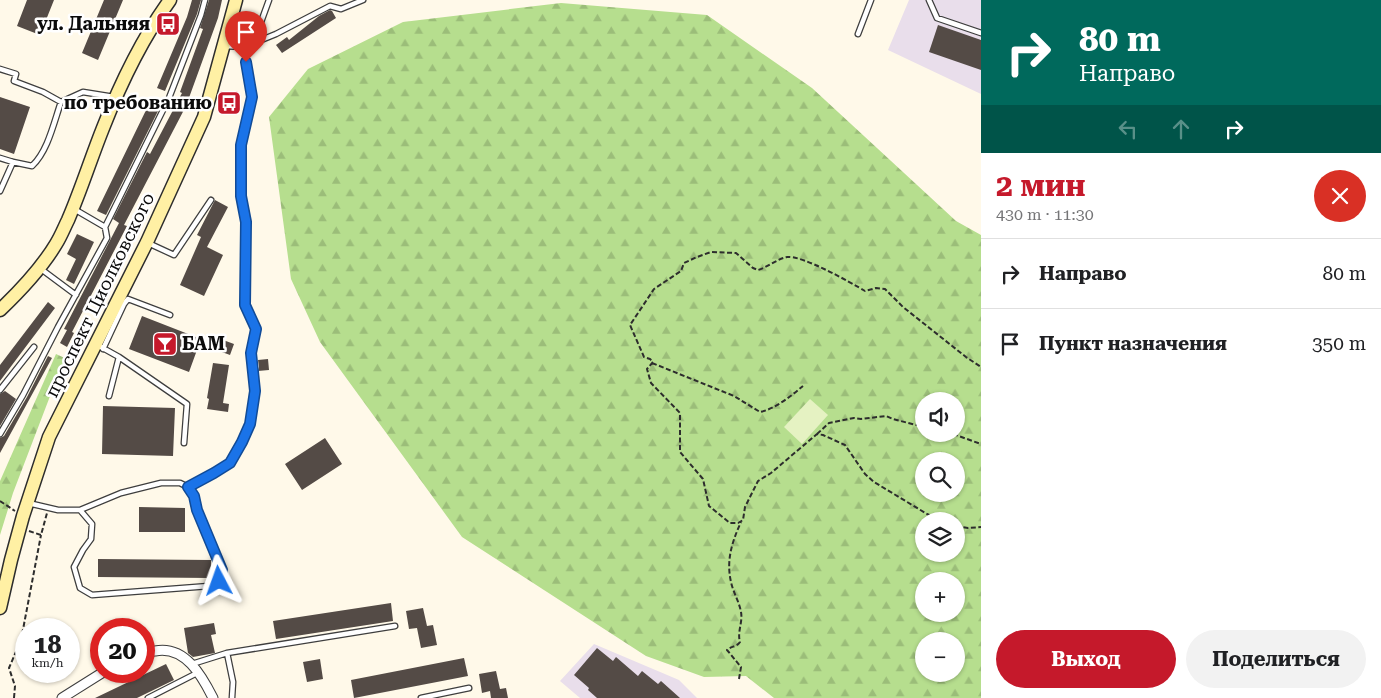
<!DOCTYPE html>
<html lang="ru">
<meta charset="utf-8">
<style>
:root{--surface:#fff;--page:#f2f2f2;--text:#202124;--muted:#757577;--line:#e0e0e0;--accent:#c5192b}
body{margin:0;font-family:"Roboto Serif",serif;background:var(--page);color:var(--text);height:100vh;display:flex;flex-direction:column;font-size:19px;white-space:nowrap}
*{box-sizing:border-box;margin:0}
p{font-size:16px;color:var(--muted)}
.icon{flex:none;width:28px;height:28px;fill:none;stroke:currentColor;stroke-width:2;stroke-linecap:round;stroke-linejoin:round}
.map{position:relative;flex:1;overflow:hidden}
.panel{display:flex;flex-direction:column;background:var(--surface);width:400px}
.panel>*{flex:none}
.guide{background:#00695c;color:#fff;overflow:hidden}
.tools{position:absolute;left:915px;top:392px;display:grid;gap:10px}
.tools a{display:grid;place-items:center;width:50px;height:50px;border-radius:50%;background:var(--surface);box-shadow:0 1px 4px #0004;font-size:25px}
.speed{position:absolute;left:15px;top:618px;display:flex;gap:10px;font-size:25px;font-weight:700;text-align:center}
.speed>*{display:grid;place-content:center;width:65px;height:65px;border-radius:50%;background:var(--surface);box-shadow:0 1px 4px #0004;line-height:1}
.speed small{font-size:12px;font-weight:400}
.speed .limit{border:8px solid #d22;background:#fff;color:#111}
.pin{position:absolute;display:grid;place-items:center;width:42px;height:42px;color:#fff;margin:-51px -21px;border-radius:50% 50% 50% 0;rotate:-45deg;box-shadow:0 0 5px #0007}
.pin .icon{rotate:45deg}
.me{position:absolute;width:55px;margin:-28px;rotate:356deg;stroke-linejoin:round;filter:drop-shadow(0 0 4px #0008)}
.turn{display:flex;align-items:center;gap:18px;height:105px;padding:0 15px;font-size:22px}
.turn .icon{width:65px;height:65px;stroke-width:2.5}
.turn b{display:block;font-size:35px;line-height:42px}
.lanes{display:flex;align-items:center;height:48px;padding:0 15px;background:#0003;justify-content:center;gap:25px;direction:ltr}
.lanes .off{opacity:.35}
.round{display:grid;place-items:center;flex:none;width:52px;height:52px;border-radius:26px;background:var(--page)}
.headline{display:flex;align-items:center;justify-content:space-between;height:85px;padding:0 15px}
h1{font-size:30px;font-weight:700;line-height:38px;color:var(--accent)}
.cta{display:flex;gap:10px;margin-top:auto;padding:10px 15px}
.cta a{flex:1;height:58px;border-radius:30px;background:var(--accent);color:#fff;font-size:20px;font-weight:700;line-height:58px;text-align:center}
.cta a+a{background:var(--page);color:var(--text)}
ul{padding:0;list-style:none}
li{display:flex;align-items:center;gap:15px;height:70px;padding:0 15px;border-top:1px solid var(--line)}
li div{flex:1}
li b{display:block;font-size:19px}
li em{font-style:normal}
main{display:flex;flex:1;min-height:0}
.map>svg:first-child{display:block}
</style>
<main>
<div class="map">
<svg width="981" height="698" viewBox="0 0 981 698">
<defs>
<pattern id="forest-firs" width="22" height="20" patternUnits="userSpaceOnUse" patternTransform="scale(1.25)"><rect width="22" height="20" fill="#b6de8e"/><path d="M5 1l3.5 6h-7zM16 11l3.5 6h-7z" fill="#9bbd79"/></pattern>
</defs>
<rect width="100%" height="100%" fill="#fff9e9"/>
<path fill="#e9deeb" d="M 909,0 L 981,0 L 981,94 L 888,50 Z
M 594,644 L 679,680 L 697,698 L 580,698 L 560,681 Z"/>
<path fill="url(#forest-firs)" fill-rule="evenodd" d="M 561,3 L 707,15 L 812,88 L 956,221 L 981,235 L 981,698 L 774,698 L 746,676 L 704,677 L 646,656 L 462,537 L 320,342 L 291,279 L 269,117 L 308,69 L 403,22 ZM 924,401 L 956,401 L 956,434 L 924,434 ZM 924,461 L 956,461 L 956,494 L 924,494 ZM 924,521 L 956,521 L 956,554 L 924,554 ZM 924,581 L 956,581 L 956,614 L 924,614 ZM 924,641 L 956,641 L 956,674 L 924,674 Z
M 56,354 L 69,360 L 52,391 L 13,493 L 0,535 L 0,481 Z"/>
<path fill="#e5f2c2" d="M 810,399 L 828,415 L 802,444 L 784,427 Z"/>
<path fill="#544b46" d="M 27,0 L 54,0 L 40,35 L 17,26 Z
M 104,0 L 123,0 L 98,60 L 82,53 Z
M 192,0 L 201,0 L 197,14 L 165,91 L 157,88 L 187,17 Z
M 209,0 L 222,0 L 218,18 L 186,106 L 124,225 L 127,226 L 72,332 L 74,333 L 67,347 L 60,343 L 67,330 L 64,329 L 119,223 L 113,219 L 147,152 L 150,154 L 182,93 L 180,92 L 203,29 L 200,28 Z
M 330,10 L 332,11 L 336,18 L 282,53 L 276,45 L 287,37 L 289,40 L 319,16 Z
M 938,25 L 981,40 L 981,70 L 929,52 Z
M 0,97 L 30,107 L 14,154 L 0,149 Z
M 149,104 L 159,109 L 106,215 L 97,211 Z
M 215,200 L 228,207 L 207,247 L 223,255 L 204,296 L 180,285 L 201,237 L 197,235 Z
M 77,234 L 94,242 L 74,284 L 66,280 L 76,259 L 67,254 Z
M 48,302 L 55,308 L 0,381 L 0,365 Z
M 142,316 L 201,339 L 189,372 L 129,349 Z
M 215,337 L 234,344 L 230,355 L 211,348 Z
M 48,356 L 52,358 L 0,453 L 0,438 L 4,436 L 27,397 Z
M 268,359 L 269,370 L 258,371 L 259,367 L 258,360 Z
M 213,363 L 229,365 L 223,403 L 229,404 L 228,412 L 207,409 L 209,399 L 207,398 Z
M 5,391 L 16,399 L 0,426 L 0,394 Z
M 103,406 L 175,408 L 173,456 L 102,454 Z
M 325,438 L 342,464 L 302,490 L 285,464 Z
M 139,507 L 185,508 L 185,532 L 139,532 Z
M 98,559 L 211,560 L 211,578 L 98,577 Z
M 391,603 L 393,621 L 276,639 L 273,621 Z
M 423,608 L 427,626 L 433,625 L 437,645 L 421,648 L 417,628 L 409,629 L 406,611 Z
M 214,623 L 216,634 L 211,635 L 215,653 L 193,657 L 188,653 L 184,628 Z
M 597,648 L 613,661 L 616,657 L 638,676 L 642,671 L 658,684 L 661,681 L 680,698 L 597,698 L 588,690 L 589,688 L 574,675 Z
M 464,658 L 468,676 L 354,698 L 351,680 Z
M 320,659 L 323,679 L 307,682 L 303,662 Z
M 166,664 L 174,680 L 137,698 L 95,698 Z
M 496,671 L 500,689 L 506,688 L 508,698 L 491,698 L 490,691 L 482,693 L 479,674 Z"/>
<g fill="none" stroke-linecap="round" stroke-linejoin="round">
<defs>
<path id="lane" d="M 929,0 L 937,18 L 981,33
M 858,34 L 871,0
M 253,44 L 269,0
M 225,46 L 244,47 L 276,34 L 330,6 L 341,9 L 363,0
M 0,69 L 16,74 L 14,81 L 43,92 L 61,102 L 83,92 L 114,97
M 0,158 L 13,162 L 32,166 C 48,151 54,122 61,102
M 0,191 L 13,162
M 74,209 L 105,227
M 148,243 L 174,255 L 211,200
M 41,269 L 76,295
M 101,347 L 119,357 L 109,396
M 103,349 L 124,304 L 128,299 L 170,315
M 119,357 L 187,404 L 184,443
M 0,390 L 34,347
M 0,434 L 23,395 L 58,327 L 107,238 L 105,227 L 169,98 L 201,15 L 205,0
M 188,487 L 214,473 L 229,463 L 243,442 L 250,424 L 255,391 L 251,353 L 256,329 L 245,305 L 246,223 L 241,196 L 241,145 L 252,97 L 244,47
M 28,503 L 58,510 L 80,510 L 92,524 L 91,539 L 83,550 L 74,567 L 80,588 L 92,595 L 209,586 L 219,581 L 222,570 L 197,510 L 194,496 L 188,487 L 180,483 L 161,483 L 121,493 L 80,510
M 227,653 L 233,682 L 232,698
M 192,664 L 227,653 L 395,626
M 148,698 L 199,672
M 421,698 L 469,688"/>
<path id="street" d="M 144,655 C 147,653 151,651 155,651 C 185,645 202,676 213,698
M 62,698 L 105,671"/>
<path id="secondary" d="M 0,310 C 21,290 41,269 56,244 C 61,236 64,228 68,220 C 81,190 91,158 103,128 C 121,82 141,40 170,0
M 0,608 L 11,560 L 23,516 L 49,437 L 147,242 L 204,117 L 236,0"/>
</defs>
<use href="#lane" stroke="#3e3e3e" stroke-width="7"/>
<use href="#street" stroke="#3e3e3e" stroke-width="11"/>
<use href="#secondary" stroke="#2d2d2d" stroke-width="15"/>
<path stroke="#2d2d2d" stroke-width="2" stroke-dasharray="5 2.5" stroke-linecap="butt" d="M 652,363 L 734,396 L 760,412 C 775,409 791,396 803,386
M 817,434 L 829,423 L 854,418 L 861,419 L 886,416 L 893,419 L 916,425 L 924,423
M 953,434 L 981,444
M 0,501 L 15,511
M 945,521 L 927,514 L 874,482 L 865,474 L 845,445 L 823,435 L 817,434 L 771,473 L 758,481 L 745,507 L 743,520 L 738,523 L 730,523 L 709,506 L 703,479 L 680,452 L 680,413 L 651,383 L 647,369 L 653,362 L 650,359 L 644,357 L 630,325 L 654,289 L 681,271 L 684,263 L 697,257 L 711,252 L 736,253 L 753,268 L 758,270 C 768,267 777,259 787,257 C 802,255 850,282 865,291 L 876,288 L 885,289 L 903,307 L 966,357 L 981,367
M 956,526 L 968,528 L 981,527
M 29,531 L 41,535 L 47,513
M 739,679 L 741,667 L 727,650 C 731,646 737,647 740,642 C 737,632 743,622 741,612 C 739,601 733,592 731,582 C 726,560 732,542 741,522
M 14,698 L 15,686 L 9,668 L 21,640 L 41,535"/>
<use href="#lane" stroke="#fff" stroke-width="4.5"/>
<use href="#street" stroke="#fff" stroke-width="9"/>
<use href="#secondary" stroke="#fff0a4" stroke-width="12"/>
</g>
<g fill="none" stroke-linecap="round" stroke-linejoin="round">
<defs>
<path id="route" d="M 219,581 L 222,570 L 197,510 L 194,496 L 188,487 L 214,473 L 230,463 L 242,442 L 250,424 L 255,391 L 251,353 L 256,329 L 245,305 L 246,222 L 241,196 L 241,145 L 252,97 L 246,62"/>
</defs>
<use href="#route" stroke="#114b97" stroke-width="12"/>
<use href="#route" stroke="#1a73e8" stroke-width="9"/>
</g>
<defs>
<symbol id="bus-square" viewBox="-11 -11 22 22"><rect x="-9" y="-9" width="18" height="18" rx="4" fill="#c5192b" stroke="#fff"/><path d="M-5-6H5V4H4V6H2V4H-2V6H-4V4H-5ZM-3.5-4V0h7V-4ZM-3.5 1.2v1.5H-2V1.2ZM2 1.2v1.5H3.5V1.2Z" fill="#fff"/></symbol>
<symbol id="bar-square" viewBox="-11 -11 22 22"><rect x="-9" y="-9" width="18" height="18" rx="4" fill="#c5192b" stroke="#fff"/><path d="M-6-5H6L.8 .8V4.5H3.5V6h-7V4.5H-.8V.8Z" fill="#fff"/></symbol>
</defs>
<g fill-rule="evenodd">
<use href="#bus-square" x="154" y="10" width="28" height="28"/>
<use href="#bus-square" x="215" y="89" width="28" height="28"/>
<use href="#bar-square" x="151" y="330" width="28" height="28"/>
</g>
<g text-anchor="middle" stroke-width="5" stroke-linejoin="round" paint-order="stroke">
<g font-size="18" font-weight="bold" fill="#0b0b0b" stroke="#fff" text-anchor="end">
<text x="150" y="30">ул. Дальняя</text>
<text x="212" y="109">по требованию</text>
<text x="182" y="350" text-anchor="start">БАМ</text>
</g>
<g font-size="18" fill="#0b0b0b" stroke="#fff">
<text transform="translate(100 295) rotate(-64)" y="6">проспект Циолковского</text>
</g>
</g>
</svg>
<div class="tools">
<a><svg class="icon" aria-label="sound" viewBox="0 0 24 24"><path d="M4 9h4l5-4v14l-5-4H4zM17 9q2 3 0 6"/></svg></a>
<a><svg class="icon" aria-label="search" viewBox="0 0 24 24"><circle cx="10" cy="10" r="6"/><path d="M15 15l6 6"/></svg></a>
<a><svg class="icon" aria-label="layers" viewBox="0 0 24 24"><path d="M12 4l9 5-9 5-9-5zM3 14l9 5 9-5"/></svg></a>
<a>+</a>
<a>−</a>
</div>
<div class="speed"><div>18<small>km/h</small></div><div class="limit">20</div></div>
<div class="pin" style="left:246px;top:62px;background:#d93025"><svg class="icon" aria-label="arrive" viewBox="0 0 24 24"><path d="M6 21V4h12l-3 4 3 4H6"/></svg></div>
<svg class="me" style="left:219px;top:581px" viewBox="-20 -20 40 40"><path d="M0-17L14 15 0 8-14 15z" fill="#1a73e8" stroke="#fff" stroke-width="4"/></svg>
</div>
<section class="panel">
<div class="guide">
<div class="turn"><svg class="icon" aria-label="right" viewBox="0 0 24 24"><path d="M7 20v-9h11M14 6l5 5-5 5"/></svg><div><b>80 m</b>Направо</div></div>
<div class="lanes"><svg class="icon off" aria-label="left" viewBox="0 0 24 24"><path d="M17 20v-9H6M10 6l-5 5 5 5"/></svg><svg class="icon off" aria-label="ahead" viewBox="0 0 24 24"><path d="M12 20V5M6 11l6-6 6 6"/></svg><svg class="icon" aria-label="right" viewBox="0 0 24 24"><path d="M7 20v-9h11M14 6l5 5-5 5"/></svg></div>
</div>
<div class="headline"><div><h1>2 мин</h1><p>430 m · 11:30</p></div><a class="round" style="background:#d93025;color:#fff"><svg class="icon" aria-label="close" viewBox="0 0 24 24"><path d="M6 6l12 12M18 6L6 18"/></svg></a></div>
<ul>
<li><svg class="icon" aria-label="right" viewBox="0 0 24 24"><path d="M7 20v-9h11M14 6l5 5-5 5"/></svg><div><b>Направо</b></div><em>80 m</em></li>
<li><svg class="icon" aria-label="arrive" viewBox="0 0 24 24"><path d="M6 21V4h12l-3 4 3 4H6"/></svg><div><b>Пункт назначения</b></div><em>350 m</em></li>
</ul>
<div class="cta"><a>Выход</a><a>Поделиться</a></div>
</section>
</main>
